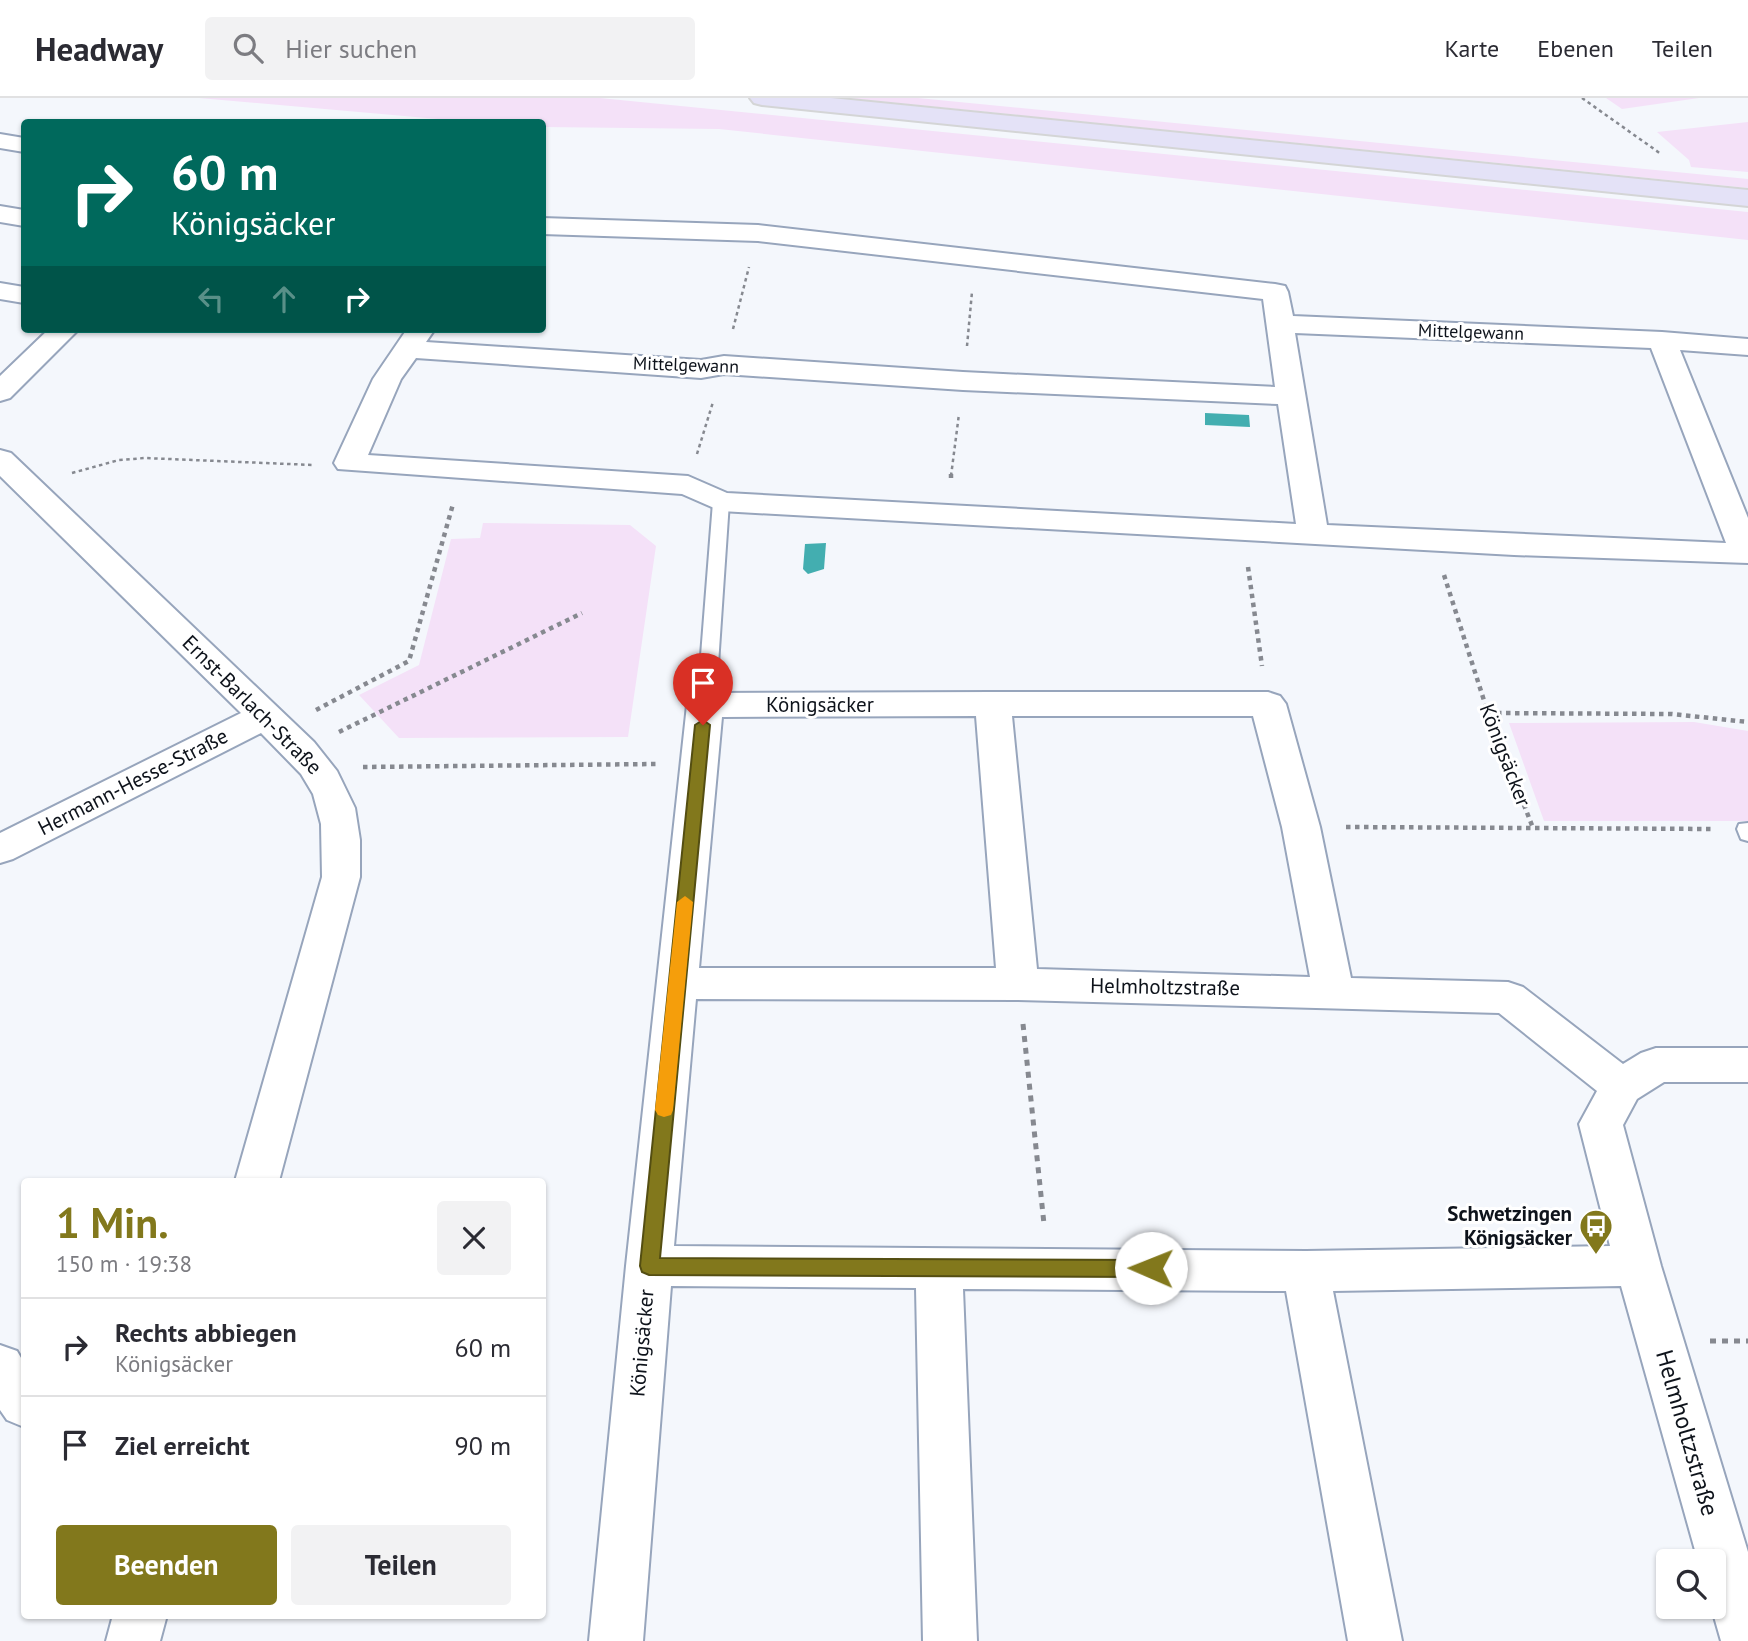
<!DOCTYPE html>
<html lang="de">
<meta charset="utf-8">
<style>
:root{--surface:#fff;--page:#f2f2f3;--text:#2b2b33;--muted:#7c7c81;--line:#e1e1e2;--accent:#82781c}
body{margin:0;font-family:"PT Sans",sans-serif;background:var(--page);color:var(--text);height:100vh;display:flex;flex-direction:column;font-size:26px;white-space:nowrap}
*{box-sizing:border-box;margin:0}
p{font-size:23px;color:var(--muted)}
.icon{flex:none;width:38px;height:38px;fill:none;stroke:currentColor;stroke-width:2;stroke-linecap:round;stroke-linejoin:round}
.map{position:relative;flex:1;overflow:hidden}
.details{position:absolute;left:21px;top:1080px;width:525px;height:441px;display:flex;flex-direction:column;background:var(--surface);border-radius:7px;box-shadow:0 2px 5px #0004}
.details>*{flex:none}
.banner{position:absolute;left:21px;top:21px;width:525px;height:214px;border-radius:7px;box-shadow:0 2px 5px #0004;background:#00695c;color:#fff;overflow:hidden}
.fabs{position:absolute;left:1656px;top:1451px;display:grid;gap:14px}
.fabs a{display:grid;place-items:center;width:70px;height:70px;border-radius:7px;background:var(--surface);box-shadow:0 2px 5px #0004;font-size:35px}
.pin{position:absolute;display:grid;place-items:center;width:60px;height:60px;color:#fff;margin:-72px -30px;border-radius:50% 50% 50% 0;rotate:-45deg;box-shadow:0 0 7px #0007}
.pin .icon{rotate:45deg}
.me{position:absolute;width:77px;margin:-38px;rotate:271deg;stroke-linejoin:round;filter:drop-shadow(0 0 5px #0008)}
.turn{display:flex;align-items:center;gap:24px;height:147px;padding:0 35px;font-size:32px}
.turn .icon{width:91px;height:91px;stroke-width:2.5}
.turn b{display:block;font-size:49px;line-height:60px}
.lanes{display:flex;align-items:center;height:66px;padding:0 35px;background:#0003;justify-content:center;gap:35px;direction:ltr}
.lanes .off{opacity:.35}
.round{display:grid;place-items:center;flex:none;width:74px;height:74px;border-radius:7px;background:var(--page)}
.head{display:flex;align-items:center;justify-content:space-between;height:119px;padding:0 35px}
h1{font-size:42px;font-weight:800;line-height:52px;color:var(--accent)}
.button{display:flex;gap:14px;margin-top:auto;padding:14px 35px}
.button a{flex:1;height:80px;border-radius:7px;background:var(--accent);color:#fff;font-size:28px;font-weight:800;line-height:80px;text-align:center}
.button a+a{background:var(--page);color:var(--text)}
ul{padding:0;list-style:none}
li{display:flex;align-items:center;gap:21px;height:98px;padding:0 35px;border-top:2px solid var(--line)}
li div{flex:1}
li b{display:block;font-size:26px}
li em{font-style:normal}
header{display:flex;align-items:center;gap:42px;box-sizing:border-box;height:98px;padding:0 35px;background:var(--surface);border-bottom:2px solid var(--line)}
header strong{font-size:33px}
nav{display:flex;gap:38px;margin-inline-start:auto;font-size:24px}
.search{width:490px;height:63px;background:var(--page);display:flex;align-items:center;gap:18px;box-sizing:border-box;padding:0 24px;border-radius:7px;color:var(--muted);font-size:26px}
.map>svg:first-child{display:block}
</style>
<header>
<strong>Headway</strong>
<div class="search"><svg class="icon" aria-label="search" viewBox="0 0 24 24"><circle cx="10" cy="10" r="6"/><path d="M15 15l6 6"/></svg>Hier suchen</div>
<nav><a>Karte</a><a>Ebenen</a><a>Teilen</a></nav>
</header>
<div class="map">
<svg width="1748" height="1543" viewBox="0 0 1748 1543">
<rect width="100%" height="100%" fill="#f4f7fc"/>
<path fill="#f4e1f8" d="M 199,0 L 600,0 L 1748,114 L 1748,142 L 719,31 L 543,29 L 542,24 L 472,24 Z
M 847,0 L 918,0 L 1748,81 L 1748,90 Z
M 1606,0 L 1699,0 L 1622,11 Z
M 1748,24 L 1748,74 L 1691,69 L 1689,62 L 1657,34 Z
M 483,425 L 630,427 L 656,448 L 628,639 L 399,640 L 359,597 L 419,567 L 451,441 L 480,440 Z
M 1694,624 L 1748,633 L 1748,723 L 1544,723 L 1509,625 Z"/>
<path fill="#43aeb0" d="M 1205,315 L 1249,317 L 1250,329 L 1205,327 Z
M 826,445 L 824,471 L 808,476 L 803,471 L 805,446 Z"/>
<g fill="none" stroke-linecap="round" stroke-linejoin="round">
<defs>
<path id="lane" d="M 721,399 L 729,404 L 716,596 L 707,602 L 698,596 L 713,404 Z
M 1748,725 L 1748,743 L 1741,741 L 1737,731 L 1739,726 Z"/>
<path id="street" d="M 0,36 L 24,40 L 24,54 L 0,50 Z
M 0,108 L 24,112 L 24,128 L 0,124 Z
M 542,120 L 758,127 L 1275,186 L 1285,188 L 1288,194 L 1293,218 L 1662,234 L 1748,241 L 1748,257 L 1680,252 L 1748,420 L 1748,465 L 1514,457 L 721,413 L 682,396 L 338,371 L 334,365 L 373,281 L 407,231 L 435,231 L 426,244 L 701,262 L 724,258 L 963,274 L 1275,289 L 1263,201 L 758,143 L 542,136 ZM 1295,235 L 1651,250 L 1726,445 L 1327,427 ZM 416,260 L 701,280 L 724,276 L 963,292 L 1278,306 L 1296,426 L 727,395 L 688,378 L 368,357 L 401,281 Z
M 0,185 L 24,189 L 24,205 L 0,201 Z
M 49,231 L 79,231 L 10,300 L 0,303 L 0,278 Z
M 0,352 L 11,355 L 314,644 L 337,673 L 355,710 L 360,742 L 360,779 L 279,1083 L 235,1083 L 322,779 L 321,726 L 313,696 L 301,676 L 261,635 L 13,761 L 0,765 L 0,735 L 241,615 L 0,378 Z
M 993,594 L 1268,594 L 1280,598 L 1286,606 L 1320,729 L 1351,880 L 1508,884 L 1523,889 L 1623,966 L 1641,955 L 1656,950 L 1748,950 L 1748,984 L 1664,984 L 1637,1001 L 1623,1027 L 1661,1168 L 1748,1454 L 1748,1543 L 1721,1543 L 1711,1508 L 1713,1463 L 1698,1463 L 1621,1188 L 1333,1193 L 1402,1543 L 1348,1543 L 1286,1193 L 963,1191 L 977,1543 L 923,1543 L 916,1190 L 671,1188 L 643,1543 L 589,1543 L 626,1168 L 687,607 L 693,599 L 705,595 ZM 976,618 L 996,870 L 699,870 L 722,619 ZM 1012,618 L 1253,618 L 1282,729 L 1310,879 L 1037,871 ZM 696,901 L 1018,902 L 1499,915 L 1597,993 L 1579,1026 L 1610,1148 L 1306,1153 L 674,1148 Z
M 0,1247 L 17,1253 L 24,1265 L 24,1329 L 7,1322 L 0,1312 Z
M 113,1517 L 167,1517 L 160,1543 L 106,1543 Z"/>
<path id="primary" d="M 750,0 L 831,0 L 1748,92 L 1748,108 L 762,7 L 754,5 Z"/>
</defs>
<use href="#lane" stroke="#97a5bc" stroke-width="4"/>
<use href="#street" stroke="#97a5bc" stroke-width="4"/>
<use href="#primary" stroke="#d4d5d6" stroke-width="4"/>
<path stroke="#868990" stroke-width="2.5" stroke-dasharray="3.5 3.5" stroke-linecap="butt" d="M 1582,0 L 1661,56
M 733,231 L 749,169
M 967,248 L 972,194
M 697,356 L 713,304
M 72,375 L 119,362 L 145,360 L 313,367
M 951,378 L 959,316"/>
<path stroke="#868990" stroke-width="4.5" stroke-dasharray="4.5 4.5" stroke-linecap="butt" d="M 951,380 L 951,376
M 1248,469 L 1262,568
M 1444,477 L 1488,615 L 1533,730
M 316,612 L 409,563 L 453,406
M 1488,615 L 1672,616 L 1748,624
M 339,634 L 582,515
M 363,669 L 656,666
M 1346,729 L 1712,731"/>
<path stroke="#868990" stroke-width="5" stroke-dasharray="6 6" stroke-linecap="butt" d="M 1023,926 L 1044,1126
M 1710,1243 L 1748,1243"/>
<use href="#lane" fill="#fff" fill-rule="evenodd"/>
<use href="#street" fill="#fff" fill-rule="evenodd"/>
<use href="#primary" fill="#e4e2f7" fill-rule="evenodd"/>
</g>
<path fill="#82781c" stroke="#544e12" stroke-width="2" d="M 703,622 L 710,627 L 660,1160 L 1151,1162 L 1158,1164 L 1161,1170 L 1158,1176 L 1151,1179 L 649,1177 L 642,1174 L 640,1168 L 695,627 Z"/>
<path fill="#f59e0b" d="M 685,798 L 693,804 L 673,1012 L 671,1017 L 664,1019 L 658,1017 L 655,1012 L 677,804 Z"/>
<defs>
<symbol id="bus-pin" viewBox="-11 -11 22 30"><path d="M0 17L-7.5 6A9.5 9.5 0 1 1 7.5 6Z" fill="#82781c" stroke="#fff"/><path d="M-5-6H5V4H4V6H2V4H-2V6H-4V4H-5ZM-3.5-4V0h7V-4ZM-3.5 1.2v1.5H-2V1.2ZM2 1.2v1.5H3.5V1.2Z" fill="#fff"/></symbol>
</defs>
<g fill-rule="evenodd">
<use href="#bus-pin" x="1577" y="1109" width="38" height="52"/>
</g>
<g text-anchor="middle" stroke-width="6" stroke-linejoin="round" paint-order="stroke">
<g font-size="18" fill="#0e131b" stroke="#fff">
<text transform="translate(1471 234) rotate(2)" y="6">Mittelgewann</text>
<text transform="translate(686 267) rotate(2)" y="6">Mittelgewann</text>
</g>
<g font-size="21" fill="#0e131b" stroke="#fff">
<text transform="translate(252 607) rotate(45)" y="7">Ernst-Barlach-Straße</text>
<text x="820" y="614">Königsäcker</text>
<text transform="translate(1505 657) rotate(69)" y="7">Königsäcker</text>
<text transform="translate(133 684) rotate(-27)" y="7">Hermann-Hesse-Straße</text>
<text transform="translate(1165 889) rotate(1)" y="7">Helmholtzstraße</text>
<text transform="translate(642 1245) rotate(-85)" y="7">Königsäcker</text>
</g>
<g font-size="21" font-weight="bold" fill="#0e131b" stroke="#fff" text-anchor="end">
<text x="1572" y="1123">Schwetzingen<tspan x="1572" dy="24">Königsäcker</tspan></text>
</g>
<g font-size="24" fill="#0e131b" stroke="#fff">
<text transform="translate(1687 1335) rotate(74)" y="8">Helmholtzstraße</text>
</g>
</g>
</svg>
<div class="fabs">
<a><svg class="icon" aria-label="search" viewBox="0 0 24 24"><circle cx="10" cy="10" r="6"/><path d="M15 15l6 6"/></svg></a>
</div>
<div class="pin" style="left:703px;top:627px;background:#d93025"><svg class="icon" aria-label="arrive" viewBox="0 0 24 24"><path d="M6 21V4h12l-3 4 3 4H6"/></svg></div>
<svg class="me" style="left:1151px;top:1170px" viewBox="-20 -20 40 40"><circle r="19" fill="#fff"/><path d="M0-13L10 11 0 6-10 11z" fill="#82781c"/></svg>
<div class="banner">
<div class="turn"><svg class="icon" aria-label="right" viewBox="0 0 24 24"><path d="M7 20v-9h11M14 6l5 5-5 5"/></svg><div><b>60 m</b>Königsäcker</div></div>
<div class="lanes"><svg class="icon off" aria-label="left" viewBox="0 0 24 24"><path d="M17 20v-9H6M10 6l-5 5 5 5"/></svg><svg class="icon off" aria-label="ahead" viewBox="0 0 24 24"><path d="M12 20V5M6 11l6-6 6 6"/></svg><svg class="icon" aria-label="right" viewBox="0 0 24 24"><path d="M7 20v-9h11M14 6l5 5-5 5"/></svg></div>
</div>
<section class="details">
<div class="head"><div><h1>1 Min.</h1><p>150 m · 19:38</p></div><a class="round"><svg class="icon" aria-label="close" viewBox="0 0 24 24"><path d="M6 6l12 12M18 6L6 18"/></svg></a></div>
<ul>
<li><svg class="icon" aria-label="right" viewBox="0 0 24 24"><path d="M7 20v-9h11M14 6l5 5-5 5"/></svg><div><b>Rechts abbiegen</b><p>Königsäcker</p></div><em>60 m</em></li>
<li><svg class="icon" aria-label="arrive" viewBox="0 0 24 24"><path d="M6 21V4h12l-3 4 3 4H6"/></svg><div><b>Ziel erreicht</b></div><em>90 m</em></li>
</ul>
<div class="button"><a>Beenden</a><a>Teilen</a></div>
</section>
</div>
